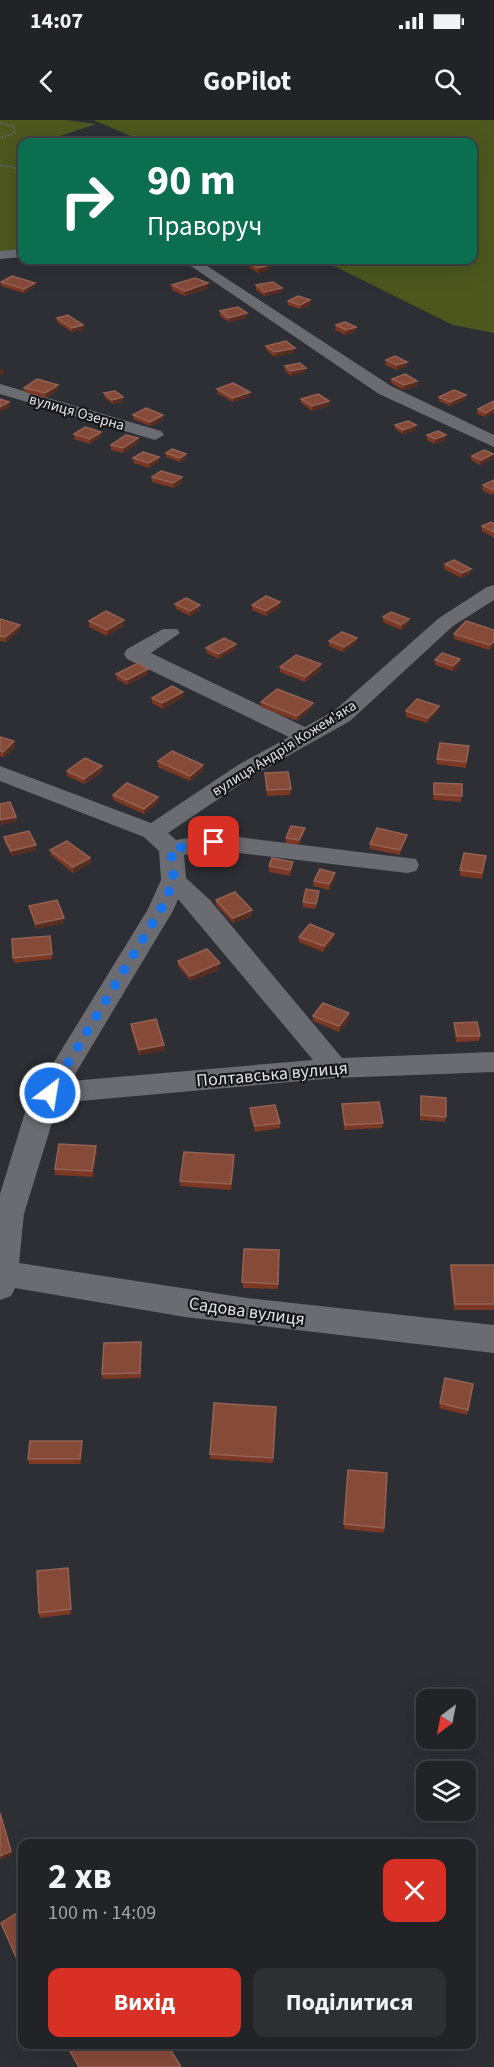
<!DOCTYPE html>
<html lang="uk">
<meta charset="utf-8">
<style>
:root{--surface:#222327;--page:#2e2f33;--text:#f1f3f6;--muted:#a2a4a7;--line:#3f4044;--accent:#d93025}
body{margin:0;font-family:"Source Sans 3",sans-serif;background:var(--page);color:var(--text);height:100vh;display:flex;flex-direction:column;font-size:22px;white-space:nowrap}
*{box-sizing:border-box;margin:0}
p{font-size:20px;color:var(--muted)}
.icon{flex:none;width:33px;height:33px;fill:none;stroke:currentColor;stroke-width:2;stroke-linecap:round;stroke-linejoin:round}
.map{position:relative;flex:1;overflow:hidden}
.sheet{position:absolute;left:18px;top:1719px;width:458px;height:210px;display:flex;flex-direction:column;background:var(--surface);border-radius:12px;box-shadow:0 6px 24px #0002,0 0 0 2px var(--line)}
.sheet>*{flex:none}
.top-card{position:absolute;left:18px;top:18px;width:459px;height:126px;border-radius:12px;box-shadow:0 6px 24px #0002,0 0 0 2px var(--line);background:#0b6e4f;color:#fff;overflow:hidden}
.needle{width:39px;rotate:212deg}
.fabs{position:absolute;left:416px;top:1569px;display:grid;gap:12px}
.fabs a{display:grid;place-items:center;width:60px;height:60px;border-radius:12px;background:var(--surface);box-shadow:0 6px 24px #0002,0 0 0 2px var(--line);font-size:30px}
.pin{position:absolute;display:grid;place-items:center;width:51px;height:51px;color:#fff;margin:-26px;border-radius:12px;box-shadow:0 3px 9px #0006}
.me{position:absolute;width:66px;margin:-33px;rotate:31deg;stroke-linejoin:round;filter:drop-shadow(0 0 4px #0008)}
.turn{display:flex;align-items:center;gap:21px;height:126px;padding:0 30px;font-size:27px}
.turn .icon{width:78px;height:78px;stroke-width:2.5}
.turn b{display:block;font-size:42px;line-height:51px}
.round{display:grid;place-items:center;flex:none;width:63px;height:63px;border-radius:12px;background:var(--page)}
.headline{display:flex;align-items:center;justify-content:space-between;height:102px;padding:0 30px}
h1{font-size:36px;font-weight:700;line-height:45px}
.button{display:flex;gap:12px;margin-top:auto;padding:12px 30px}
.button a{flex:1;height:69px;border-radius:12px;background:var(--accent);color:#fff;font-size:24px;font-weight:700;line-height:69px;text-align:center}
.button a+a{background:var(--page);color:var(--text)}
.status{display:flex;justify-content:space-between;align-items:center;height:42px;padding:0 30px;background:var(--surface);direction:ltr}
.status svg{height:16px;fill:currentColor}
header{display:flex;justify-content:space-between;align-items:center;height:78px;padding:0 30px;background:var(--surface);font-size:27px;font-weight:700}
.map>svg:first-child{display:block}
</style>
<div class="status"><b>14:07</b><svg viewBox="0 0 49 12"><path d="M0 12V9h3v3zM5 12V6h3v6zM10 12V3h3v9zM15 12V0h3v12zM26 1h20v11H26zM47 4h2v5h-2z"/></svg></div>
<header><svg class="icon" aria-label="back" viewBox="0 0 24 24"><path d="M15 5l-7 7 7 7"/></svg>GoPilot<svg class="icon" aria-label="search" viewBox="0 0 24 24"><circle cx="10" cy="10" r="6"/><path d="M15 15l6 6"/></svg></header>
<div class="map">
<svg width="494" height="1947" viewBox="0 0 494 1947">
<rect width="100%" height="100%" fill="#2e2f34"/>
<path fill="#4d571e" d="M 0,0 L 66,0 L 96,4 L 42,22 L 22,22 L 22,129 L 0,132 Z
M 93,0 L 494,0 L 494,213 L 453,205 L 322,140 L 379,146 L 369,140 L 472,140 L 472,22 L 145,22 Z"/>
<g fill="none" stroke-linecap="round" stroke-linejoin="round">
<path stroke="#646569" stroke-width="2" stroke-dasharray="1.5 1.5" stroke-linecap="butt" d="M 0,3 L 13,6 L 15,13 L 0,18
M 0,45 L 22,49"/>
<path fill="#6b6c72" fill-rule="evenodd" d="M 22,129 L 22,137 L 0,139 L 0,131 Z
M 182,140 L 198,140 L 391,266 L 494,315 L 494,327 L 379,274 Z
M 0,264 L 161,311 L 164,315 L 155,320 L 0,274 Z
M 494,465 L 494,480 L 453,506 L 350,601 L 254,655 L 168,713 L 176,720 L 214,714 L 416,739 L 419,745 L 416,751 L 407,753 L 214,730 L 184,735 L 186,758 L 210,780 L 342,938 L 494,932 L 494,952 L 335,958 L 58,983 L 24,1094 L 19,1143 L 247,1178 L 494,1205 L 494,1233 L 185,1197 L 15,1168 L 11,1176 L 0,1180 L 0,1074 L 27,986 L 148,789 L 161,760 L 159,731 L 144,717 L 0,661 L 0,646 L 151,703 L 238,645 L 289,617 L 127,539 L 124,534 L 127,529 L 163,509 L 177,509 L 180,513 L 151,533 L 305,607 L 334,591 L 439,498 L 487,467 ZM 178,779 L 313,940 L 71,961 L 174,789 Z"/>
</g>
<path fill="#7b3824" d="M 250,144 L 269,145 L 269,150 L 258,153 L 250,148 Z
M 1,162 L 35,163 L 35,167 L 24,173 L 1,166 Z
M 172,165 L 208,168 L 185,176 L 172,170 Z
M 256,165 L 282,168 L 282,172 L 265,176 L 256,170 Z
M 310,180 L 310,185 L 300,189 L 288,185 L 288,181 Z
M 220,191 L 247,198 L 229,202 L 220,196 Z
M 57,198 L 83,205 L 83,210 L 72,212 L 57,202 Z
M 336,205 L 356,207 L 355,212 L 345,215 L 335,210 Z
M 266,226 L 295,232 L 275,237 L 266,230 Z
M 386,240 L 407,242 L 407,246 L 397,250 L 385,245 Z
M 285,246 L 306,252 L 291,256 L 285,251 Z
M 392,259 L 417,266 L 403,270 L 391,263 Z
M 24,268 L 58,270 L 46,278 L 25,272 Z
M 217,269 L 250,277 L 233,282 L 217,273 Z
M 104,273 L 123,277 L 123,282 L 113,284 L 105,278 Z
M 439,277 L 465,280 L 450,286 L 439,281 Z
M 301,279 L 329,286 L 312,291 L 301,283 Z
M 494,281 L 494,293 L 485,297 L 477,294 L 478,289 Z
M 133,295 L 163,295 L 163,300 L 150,306 L 133,299 Z
M 395,305 L 416,305 L 416,310 L 403,314 L 395,309 Z
M 74,314 L 101,316 L 90,324 L 74,319 Z
M 427,315 L 446,320 L 435,324 L 427,320 Z
M 138,318 L 138,323 L 123,333 L 111,330 L 111,325 Z
M 166,333 L 186,339 L 180,342 L 166,337 Z
M 493,334 L 493,339 L 480,345 L 471,340 L 472,336 Z
M 159,337 L 159,342 L 149,348 L 134,343 L 133,338 Z
M 152,357 L 182,357 L 182,362 L 174,368 L 152,362 Z
M 494,360 L 494,373 L 491,375 L 482,370 L 483,365 Z
M 494,404 L 494,418 L 482,411 L 482,406 Z
M 445,444 L 471,449 L 470,454 L 461,458 L 444,449 Z
M 280,482 L 280,487 L 266,496 L 252,490 L 252,485 Z
M 175,484 L 200,490 L 190,496 L 176,489 Z
M 383,497 L 409,499 L 408,504 L 401,510 L 383,502 Z
M 0,499 L 20,510 L 6,522 L 0,521 Z
M 89,501 L 124,506 L 107,516 L 89,507 Z
M 494,510 L 490,530 L 454,519 L 454,514 Z
M 329,521 L 356,523 L 343,532 L 329,526 Z
M 236,524 L 236,529 L 219,539 L 207,533 L 206,528 Z
M 435,540 L 460,544 L 453,551 L 435,545 Z
M 280,547 L 321,550 L 305,562 L 280,552 Z
M 148,549 L 148,554 L 127,565 L 117,559 L 116,554 Z
M 183,572 L 183,577 L 163,589 L 152,583 L 152,578 Z
M 261,582 L 313,583 L 312,588 L 297,601 L 261,587 Z
M 439,586 L 438,591 L 427,603 L 406,597 L 406,591 Z
M 0,617 L 15,627 L 4,637 L 0,636 Z
M 469,626 L 466,648 L 436,644 L 437,639 Z
M 158,641 L 203,651 L 190,661 L 158,647 Z
M 102,646 L 103,651 L 85,664 L 67,656 L 67,651 Z
M 265,653 L 291,669 L 290,675 L 267,676 Z
M 434,663 L 462,664 L 461,682 L 433,680 Z
M 113,675 L 159,682 L 144,694 L 113,680 Z
M 305,708 L 304,713 L 299,725 L 286,723 L 286,718 Z
M 4,717 L 36,730 L 12,736 L 5,723 Z
M 406,720 L 400,735 L 370,729 L 370,724 Z
M 50,730 L 90,738 L 91,743 L 73,753 L 51,735 Z
M 486,736 L 482,759 L 460,756 L 460,750 Z
M 293,742 L 293,747 L 290,756 L 269,752 L 269,746 Z
M 335,753 L 335,758 L 329,770 L 313,766 L 314,761 Z
M 319,776 L 315,789 L 303,787 L 303,782 Z
M 216,780 L 252,796 L 233,803 L 216,785 Z
M 29,786 L 64,803 L 36,809 L 30,791 Z
M 50,816 L 52,839 L 14,843 L 12,819 Z
M 299,817 L 334,819 L 323,832 L 299,822 Z
M 178,841 L 220,843 L 220,849 L 191,861 L 178,846 Z
M 313,896 L 349,899 L 339,912 L 313,901 Z
M 454,903 L 480,916 L 479,921 L 456,922 L 454,908 Z
M 131,904 L 165,930 L 139,935 L 131,909 Z
M 421,976 L 446,997 L 445,1002 L 420,1000 Z
M 342,984 L 383,1003 L 382,1008 L 344,1010 L 342,989 Z
M 250,988 L 280,1003 L 280,1008 L 255,1012 L 250,994 Z
M 97,1031 L 93,1057 L 55,1055 L 55,1049 Z
M 234,1040 L 231,1070 L 180,1066 L 180,1061 Z
M 244,1129 L 279,1130 L 278,1169 L 243,1168 Z
M 451,1145 L 494,1145 L 494,1190 L 454,1190 L 450,1150 Z
M 141,1222 L 141,1258 L 103,1259 L 102,1254 Z
M 445,1258 L 473,1264 L 467,1295 L 439,1288 Z
M 276,1287 L 273,1343 L 210,1339 L 210,1334 Z
M 82,1321 L 82,1326 L 81,1344 L 29,1344 L 28,1339 Z
M 348,1350 L 384,1408 L 384,1413 L 344,1409 Z
M 68,1452 L 71,1494 L 40,1498 L 39,1493 Z"/>
<path fill="#572d22" d="M 232,140 L 245,140 L 232,142 Z
M 269,145 L 269,150 L 258,153 L 258,148 Z
M 35,163 L 35,167 L 24,173 L 24,169 Z
M 208,163 L 208,168 L 185,176 L 185,171 Z
M 282,168 L 282,172 L 265,176 L 265,172 Z
M 310,180 L 310,185 L 300,189 L 300,185 Z
M 247,193 L 247,198 L 229,202 L 228,198 Z
M 83,205 L 83,210 L 72,212 L 72,208 Z
M 356,207 L 355,212 L 345,215 L 346,210 Z
M 295,228 L 295,232 L 275,237 L 275,232 Z
M 407,242 L 407,246 L 397,250 L 397,245 Z
M 306,248 L 306,252 L 291,256 L 291,251 Z
M 3,249 L 4,254 L 0,255 L 0,250 Z
M 417,261 L 417,266 L 403,270 L 404,265 Z
M 58,265 L 58,270 L 46,278 L 45,273 Z
M 250,272 L 250,277 L 233,282 L 233,278 Z
M 466,275 L 465,280 L 450,286 L 450,282 Z
M 123,277 L 123,282 L 113,284 L 112,280 Z
M 329,281 L 329,286 L 312,291 L 312,286 Z
M 9,282 L 10,287 L 0,292 L 0,287 Z
M 494,288 L 494,293 L 485,297 L 486,293 Z
M 163,295 L 163,300 L 150,306 L 150,302 Z
M 416,305 L 416,310 L 403,314 L 403,310 Z
M 101,312 L 101,316 L 90,324 L 90,319 Z
M 446,315 L 446,320 L 435,324 L 435,319 Z
M 138,318 L 138,323 L 123,333 L 123,328 Z
M 186,334 L 186,339 L 180,342 L 180,338 Z
M 493,334 L 493,339 L 480,345 L 481,340 Z
M 159,337 L 159,342 L 149,348 L 149,343 Z
M 182,357 L 182,362 L 174,368 L 173,363 Z
M 471,449 L 470,454 L 461,458 L 462,453 Z
M 280,482 L 280,487 L 266,496 L 266,491 Z
M 200,485 L 200,490 L 190,496 L 190,491 Z
M 409,499 L 408,504 L 401,510 L 401,505 Z
M 124,500 L 124,506 L 107,516 L 107,510 Z
M 20,505 L 20,510 L 6,522 L 5,517 Z
M 357,518 L 356,523 L 343,532 L 344,527 Z
M 494,521 L 494,525 L 490,530 L 490,525 Z
M 236,524 L 236,529 L 219,539 L 219,534 Z
M 460,539 L 460,544 L 453,551 L 453,546 Z
M 321,544 L 321,550 L 305,562 L 305,557 Z
M 148,549 L 148,554 L 127,565 L 127,560 Z
M 183,572 L 183,577 L 163,589 L 162,583 Z
M 313,583 L 312,588 L 297,601 L 297,596 Z
M 439,586 L 438,591 L 427,603 L 428,598 Z
M 14,621 L 15,627 L 4,637 L 3,632 Z
M 203,645 L 203,651 L 190,661 L 190,656 Z
M 102,646 L 103,651 L 85,664 L 84,659 Z
M 158,677 L 159,682 L 144,694 L 144,689 Z
M 16,697 L 17,702 L 0,705 L 0,700 Z
M 305,708 L 304,713 L 299,725 L 299,720 Z
M 407,715 L 406,720 L 400,735 L 400,730 Z
M 36,725 L 36,730 L 12,736 L 11,731 Z
M 90,738 L 91,743 L 73,753 L 73,747 Z
M 293,742 L 293,747 L 290,756 L 290,750 Z
M 335,753 L 335,758 L 329,770 L 329,764 Z
M 252,790 L 252,796 L 233,803 L 233,798 Z
M 64,798 L 64,803 L 36,809 L 36,804 Z
M 334,814 L 334,819 L 323,832 L 324,826 Z
M 220,843 L 220,849 L 191,861 L 190,856 Z
M 349,893 L 349,899 L 339,912 L 339,906 Z
M 164,925 L 165,930 L 139,935 L 139,930 Z
M 96,1026 L 97,1031 L 93,1057 L 92,1051 Z
M 82,1321 L 82,1326 L 81,1344 L 80,1339 Z
M 0,1693 L 12,1735 L 0,1740 Z"/>
<path fill="#864a39" stroke="#946254" stroke-width="1.5" d="M 261,141 L 269,145 L 258,148 L 250,144 Z
M 12,156 L 35,163 L 24,169 L 1,162 Z
M 195,158 L 208,163 L 185,171 L 172,165 Z
M 273,162 L 282,168 L 265,172 L 256,165 Z
M 298,176 L 310,180 L 300,185 L 288,181 Z
M 238,187 L 247,193 L 228,198 L 220,191 Z
M 68,195 L 83,205 L 72,208 L 57,198 Z
M 345,202 L 356,207 L 346,210 L 336,205 Z
M 286,221 L 295,228 L 275,232 L 266,226 Z
M 395,236 L 407,242 L 397,245 L 386,240 Z
M 300,243 L 306,248 L 291,251 L 285,246 Z
M 405,254 L 417,261 L 404,265 L 392,259 Z
M 37,259 L 58,265 L 45,273 L 24,268 Z
M 233,263 L 250,272 L 233,278 L 217,269 Z
M 454,270 L 466,275 L 450,282 L 439,277 Z
M 115,271 L 123,277 L 112,280 L 104,273 Z
M 318,274 L 329,281 L 312,286 L 301,279 Z
M 0,279 L 9,282 L 0,287 Z
M 494,281 L 494,288 L 486,293 L 478,289 Z
M 146,288 L 163,295 L 150,302 L 133,295 Z
M 408,301 L 416,305 L 403,310 L 395,305 Z
M 85,307 L 101,312 L 90,319 L 74,314 Z
M 438,311 L 446,315 L 435,319 L 427,315 Z
M 126,315 L 138,318 L 123,328 L 111,325 Z
M 172,329 L 186,334 L 180,338 L 166,333 Z
M 484,330 L 493,334 L 481,340 L 472,336 Z
M 143,332 L 159,337 L 149,343 L 133,338 Z
M 161,351 L 182,357 L 173,363 L 152,357 Z
M 494,360 L 494,369 L 492,370 L 483,365 Z
M 491,402 L 494,404 L 494,412 L 482,406 Z
M 454,440 L 471,449 L 462,453 L 445,444 Z
M 266,476 L 280,482 L 266,491 L 252,485 Z
M 186,478 L 200,485 L 190,491 L 175,484 Z
M 106,491 L 124,500 L 107,510 L 89,501 Z
M 391,492 L 409,499 L 401,505 L 383,497 Z
M 0,499 L 20,505 L 5,517 L 0,516 Z
M 466,501 L 494,510 L 494,521 L 490,525 L 454,514 Z
M 342,512 L 357,518 L 344,527 L 329,521 Z
M 224,518 L 236,524 L 219,534 L 206,528 Z
M 442,533 L 460,539 L 453,546 L 435,540 Z
M 296,535 L 321,544 L 305,557 L 280,547 Z
M 138,543 L 148,549 L 127,560 L 116,554 Z
M 172,566 L 183,572 L 162,583 L 152,578 Z
M 277,569 L 313,583 L 297,596 L 261,582 Z
M 417,579 L 439,586 L 428,598 L 406,591 Z
M 0,617 L 14,621 L 3,632 L 0,631 Z
M 440,623 L 469,626 L 466,642 L 437,639 Z
M 172,631 L 203,645 L 190,656 L 158,641 Z
M 85,638 L 102,646 L 84,659 L 67,651 Z
M 288,652 L 291,669 L 267,670 L 265,653 Z
M 127,663 L 158,677 L 144,689 L 113,675 Z
M 434,663 L 462,664 L 462,676 L 434,674 Z
M 10,682 L 16,697 L 0,700 L 0,684 Z
M 291,706 L 305,708 L 299,720 L 286,718 Z
M 377,708 L 407,715 L 400,730 L 370,724 Z
M 29,711 L 36,725 L 11,731 L 4,717 Z
M 67,721 L 90,738 L 73,747 L 50,730 Z
M 464,733 L 486,736 L 482,753 L 460,750 Z
M 272,738 L 293,742 L 290,750 L 269,746 Z
M 320,749 L 335,753 L 329,764 L 314,761 Z
M 306,769 L 319,771 L 316,784 L 303,782 Z
M 235,772 L 252,790 L 233,798 L 216,780 Z
M 57,780 L 64,798 L 36,804 L 29,786 Z
M 310,804 L 334,814 L 324,826 L 299,817 Z
M 50,816 L 52,834 L 13,838 L 12,819 Z
M 207,829 L 220,843 L 190,856 L 178,841 Z
M 323,883 L 349,893 L 339,906 L 313,896 Z
M 156,899 L 164,925 L 139,930 L 131,904 Z
M 477,902 L 480,916 L 457,916 L 454,903 Z
M 421,976 L 446,978 L 446,997 L 421,995 Z
M 379,982 L 383,1003 L 345,1005 L 342,984 Z
M 275,985 L 280,1003 L 255,1006 L 250,988 Z
M 59,1024 L 96,1026 L 92,1051 L 55,1049 Z
M 184,1032 L 234,1035 L 231,1064 L 180,1061 Z
M 244,1129 L 279,1130 L 278,1164 L 242,1162 Z
M 451,1145 L 494,1145 L 494,1184 L 455,1184 Z
M 141,1222 L 140,1253 L 102,1254 L 104,1223 Z
M 445,1258 L 473,1264 L 468,1290 L 440,1283 Z
M 214,1283 L 276,1287 L 273,1338 L 210,1334 Z
M 30,1321 L 82,1321 L 80,1339 L 28,1339 Z
M 348,1350 L 387,1353 L 384,1408 L 344,1404 Z
M 68,1448 L 71,1489 L 39,1493 L 37,1451 Z
M 0,1693 L 11,1731 L 0,1736 Z
M 22,1790 L 22,1845 L 20,1846 L 1,1803 Z
M 66,1924 L 167,1924 L 181,1947 L 79,1947 Z"/>
<g fill="none" stroke-linecap="round" stroke-linejoin="round">
<path stroke="#1a73e8" stroke-width="10" stroke-dasharray="0 18" d="M 50,973 L 161,789 L 174,760 L 171,729 L 214,722"/>
</g>
<g text-anchor="middle" stroke-width="4.5" stroke-linejoin="round" paint-order="stroke">
<g font-size="15" fill="#e0e1e4" stroke="#17171a">
<text transform="translate(77 292) rotate(16)" y="5">вулиця Озерна</text>
<text transform="translate(284 628) rotate(-32)" y="5">вулиця Андрія Кожем'яка</text>
</g>
<g font-size="18" fill="#e0e1e4" stroke="#17171a">
<text transform="translate(272 954) rotate(-5)" y="6">Полтавська вулиця</text>
<text transform="translate(247 1191) rotate(8)" y="6">Садова вулиця</text>
</g>
</g>
</svg>
<div class="fabs">
<a><svg class="needle" viewBox="-14 -14 28 28"><path d="M0-13l5 13h-10z" fill="#e53935"/><path d="M0 13l5-13h-10z" fill="#a2a4a7"/></svg></a>
<a><svg class="icon" aria-label="layers" viewBox="0 0 24 24"><path d="M12 4l9 5-9 5-9-5zM3 14l9 5 9-5"/></svg></a>
</div>
<div class="pin" style="left:214px;top:722px;background:#d93025"><svg class="icon" aria-label="arrive" viewBox="0 0 24 24"><path d="M6 21V4h12l-3 4 3 4H6"/></svg></div>
<svg class="me" style="left:50px;top:973px" viewBox="-20 -20 40 40"><circle r="17" fill="#1a73e8" stroke="#fff" stroke-width="3"/><path d="M0-11L8 9 0 5-8 9z" fill="#fff"/></svg>
<div class="top-card">
<div class="turn"><svg class="icon" aria-label="right" viewBox="0 0 24 24"><path d="M7 20v-9h11M14 6l5 5-5 5"/></svg><div><b>90 m</b>Праворуч</div></div>
</div>
<section class="sheet">
<div class="headline"><div><h1>2 хв</h1><p>100 m · 14:09</p></div><a class="round" style="background:#d93025;color:#fff"><svg class="icon" aria-label="close" viewBox="0 0 24 24"><path d="M6 6l12 12M18 6L6 18"/></svg></a></div>
<div class="button"><a>Вихід</a><a>Поділитися</a></div>
</section>
</div>
